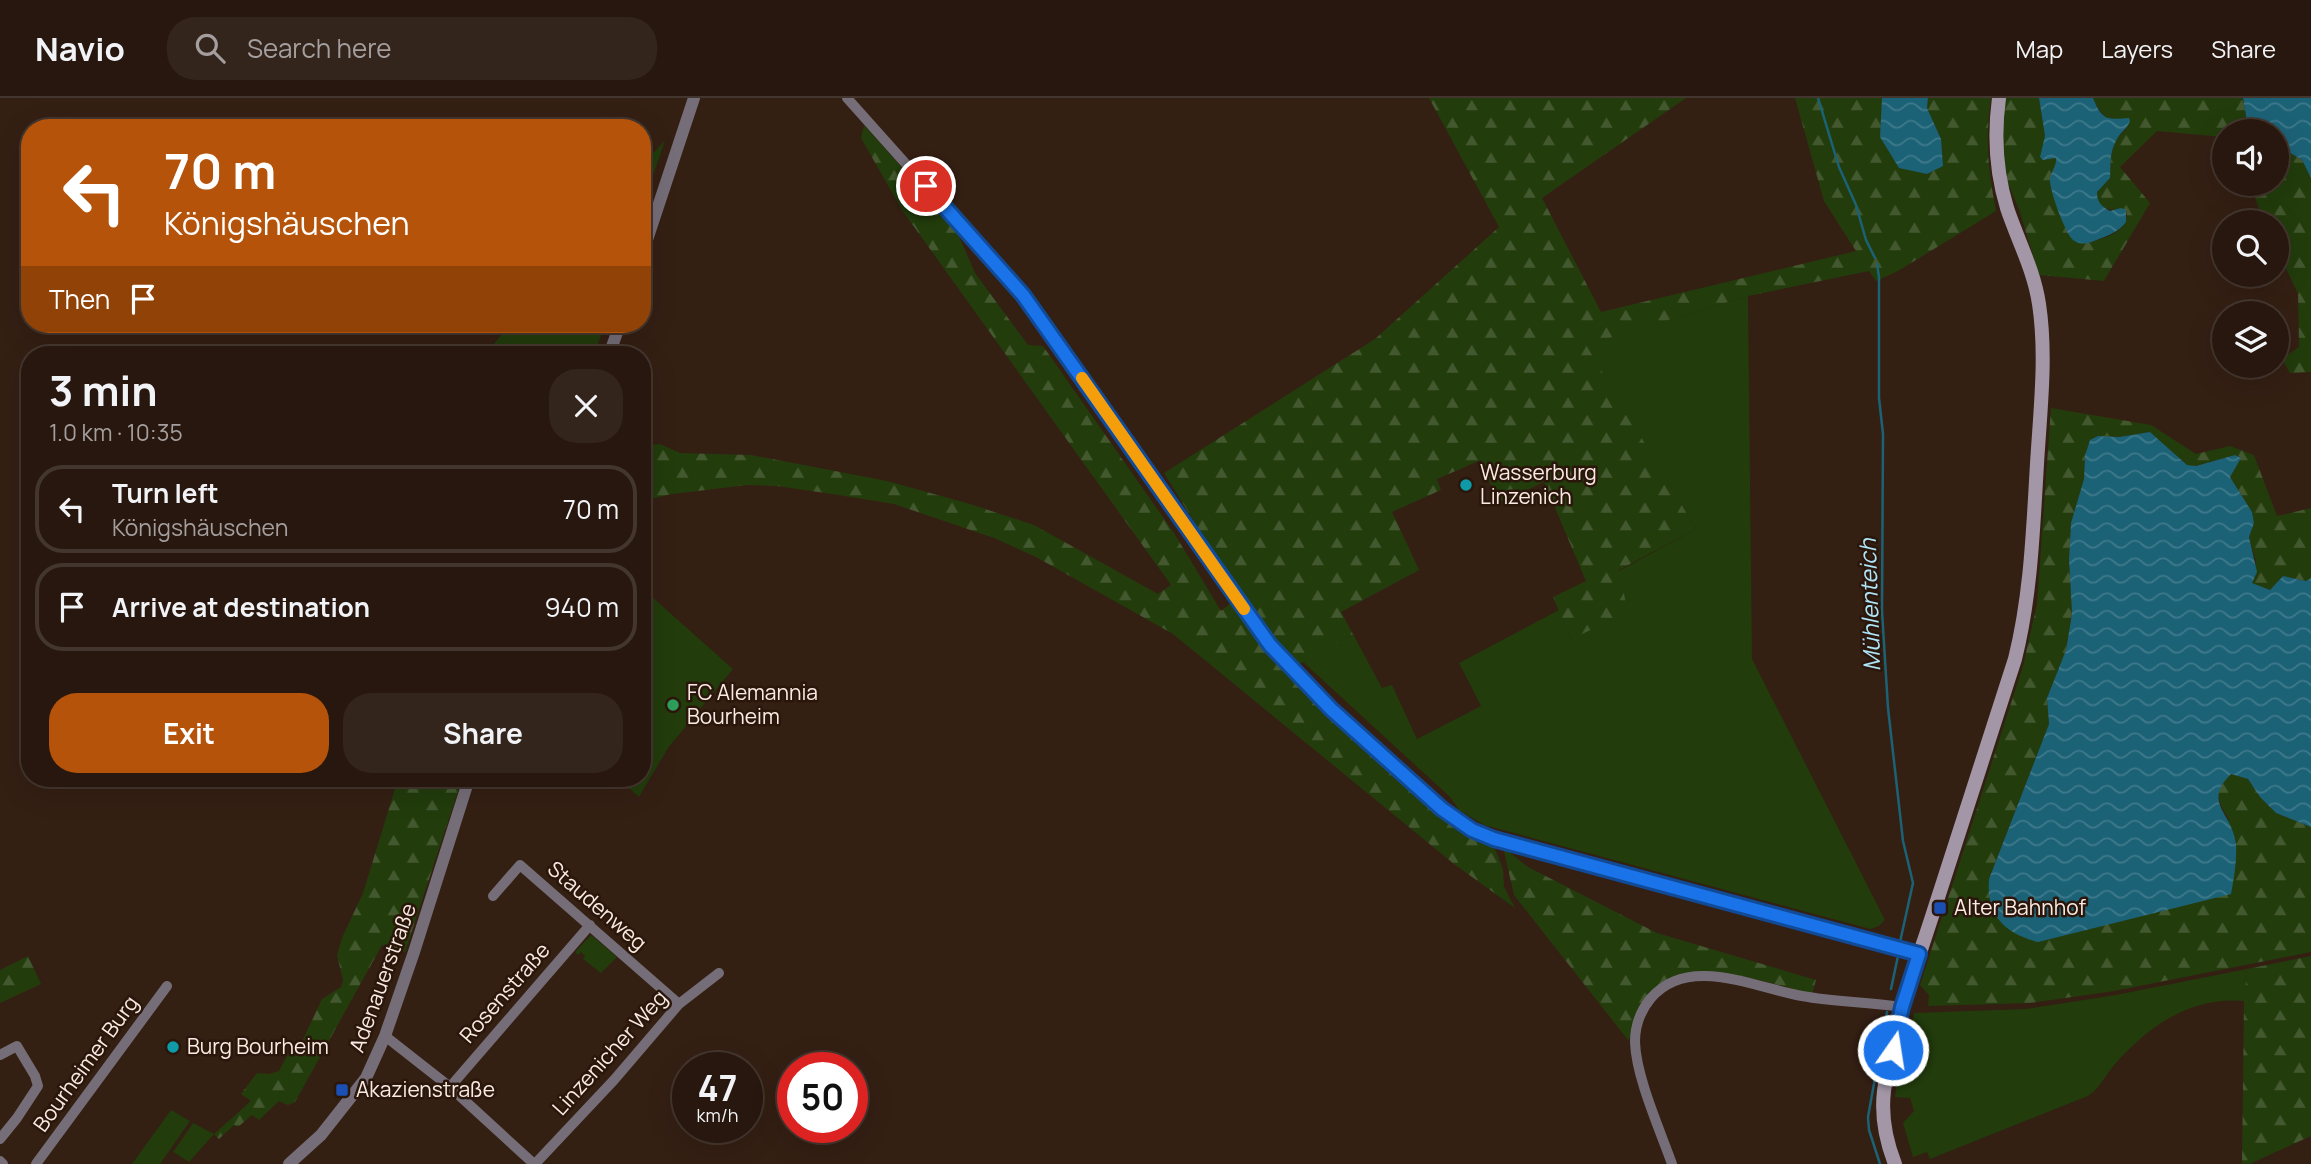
<!DOCTYPE html>
<meta charset="utf-8">
<style>
:root{--surface:#27170e;--page:#33241c;--text:#f1f3f6;--muted:#a49f9e;--line:#43362e;--accent:#b45309}
body{margin:0;font-family:Manrope,sans-serif;background:var(--page);color:var(--text);height:100vh;display:flex;flex-direction:column;font-size:26px;white-space:nowrap}
*{box-sizing:border-box;margin:0}
p{font-size:23px;color:var(--muted)}
.icon{flex:none;width:38px;height:38px;fill:none;stroke:currentColor;stroke-width:2;stroke-linecap:round;stroke-linejoin:round}
.map{position:relative;flex:1;overflow:hidden}
.panel{position:absolute;left:21px;top:248px;width:630px;height:441px;display:flex;flex-direction:column;background:var(--surface);border-radius:28px;box-shadow:0 7px 28px #0002,0 0 0 2px var(--line)}
.panel>*{flex:none}
.banner{position:absolute;left:21px;top:21px;width:630px;height:214px;border-radius:28px;box-shadow:0 7px 28px #0002,0 0 0 2px var(--line);background:#b45309;color:#fff;overflow:hidden}
.fabs{position:absolute;left:2212px;top:21px;display:grid;gap:14px}
.fabs a{display:grid;place-items:center;width:77px;height:77px;border-radius:50%;background:var(--surface);box-shadow:0 7px 28px #0002,0 0 0 2px var(--line);font-size:35px}
.speed{position:absolute;left:672px;top:954px;display:flex;gap:14px;font-size:35px;font-weight:700;text-align:center}
.speed>*{display:grid;place-content:center;width:91px;height:91px;border-radius:50%;background:var(--surface);box-shadow:0 7px 28px #0002,0 0 0 2px var(--line);line-height:1}
.speed small{font-size:18px;font-weight:400}
.speed .limit{border:10px solid #d22;background:#fff;color:#111}
.pin{position:absolute;display:grid;place-items:center;width:60px;height:60px;color:#fff;margin:-30px;border:4px solid #fff;border-radius:50%;box-shadow:0 2px 7px #0007}
.me{position:absolute;width:77px;margin:-38px;rotate:13deg;stroke-linejoin:round;filter:drop-shadow(0 0 5px #0008)}
.turn{display:flex;align-items:center;gap:24px;height:147px;padding:0 28px;font-size:32px}
.turn .icon{width:91px;height:91px;stroke-width:2.5}
.turn b{display:block;font-size:49px;line-height:60px}
.then{display:flex;align-items:center;height:66px;padding:0 28px;background:#0003;gap:14px;font-size:26px}
.round{display:grid;place-items:center;flex:none;width:74px;height:74px;border-radius:28px;background:var(--page)}
.headline{display:flex;align-items:center;justify-content:space-between;height:119px;padding:0 28px}
h1{font-size:42px;font-weight:700;line-height:52px}
.action{display:flex;gap:14px;margin-top:auto;padding:14px 28px}
.action a{flex:1;height:80px;border-radius:28px;background:var(--accent);color:#fff;font-size:28px;font-weight:700;line-height:80px;text-align:center}
.action a+a{background:var(--page);color:var(--text)}
ul{padding:0;list-style:none}
li{display:flex;align-items:center;gap:21px;height:88px;margin:0 14px 10px;padding:0 14px;border:4px solid var(--line);border-radius:28px}
li div{flex:1}
li b{display:block;font-size:26px}
li em{font-style:normal}
header{display:flex;align-items:center;gap:42px;box-sizing:border-box;height:98px;padding:0 35px;background:var(--surface);border-bottom:2px solid var(--line)}
header strong{font-size:33px}
nav{display:flex;gap:38px;margin-inline-start:auto;font-size:24px}
.search{width:490px;height:63px;background:var(--page);display:flex;align-items:center;gap:18px;box-sizing:border-box;padding:0 24px;border-radius:28px;color:var(--muted);font-size:26px}
.map>svg:first-child{display:block}
</style>
<header>
<strong>Navio</strong>
<div class="search"><svg class="icon" aria-label="search" viewBox="0 0 24 24"><circle cx="10" cy="10" r="6"/><path d="M15 15l6 6"/></svg>Search here</div>
<nav><a>Map</a><a>Layers</a><a>Share</a></nav>
</header>
<div class="map">
<svg width="2311" height="1066" viewBox="0 0 2311 1066">
<defs>
<pattern id="forest-firs" width="22" height="20" patternUnits="userSpaceOnUse" patternTransform="scale(1.75)"><rect width="22" height="20" fill="#223c0c"/><path d="M5 1l3.5 6h-7zM16 11l3.5 6h-7z" fill="#43582f"/></pattern>
<pattern id="water-waves" width="16" height="10" patternUnits="userSpaceOnUse" patternTransform="scale(1.75)"><rect width="16" height="10" fill="#1c6277"/><path d="M0 5q4-4 8 0t8 0" fill="none" stroke="#3e798a"/></pattern>
</defs>
<rect width="100%" height="100%" fill="#341f13"/>
<path fill="#223c0c" d="M 665,42 L 642,111 L 642,68 Z
M 1748,198 L 1752,561 L 1885,822 L 1879,828 L 1870,831 L 1484,727 L 1459,712 L 1450,699 L 1302,563 L 1353,536 L 1382,590 L 1392,587 L 1417,641 L 1481,608 L 1459,565 L 1559,512 L 1571,541 L 1619,473 L 1696,431 L 1585,247 Z
M 510,226 L 605,226 L 594,257 L 485,257 Z
M 642,490 L 733,571 L 668,650 L 639,699 L 619,681 L 642,681 Z
M 591,837 L 617,859 L 601,875 L 583,861 L 585,858 L 581,854 L 578,857 L 575,854 Z
M 2247,871 L 2245,891 L 2311,1036 L 2250,1066 L 2245,1066 L 2244,903 C 2191,898 2149,928 2116,965 C 2105,977 2101,989 2088,998 L 1930,1061 L 1927,1054 L 1913,1059 L 1903,1025 L 1914,1013 L 1910,1000 L 1895,999 L 1898,976 L 1907,956 L 1914,915 L 2026,911 L 2116,897 Z
M 171,1012 L 190,1023 L 160,1066 L 132,1066 Z
M 193,1025 L 214,1036 L 189,1064 L 173,1054 Z"/>
<path fill="url(#forest-firs)" d="M 1429,0 L 1686,0 L 1542,100 L 1601,214 L 1856,153 L 1824,103 L 1795,0 L 1882,0 L 1881,39 L 1941,41 L 1927,10 L 1928,0 L 1991,0 C 1985,44 1988,70 1996,113 L 1898,173 L 1876,183 L 1869,173 L 1748,198 L 1586,247 L 1696,431 L 1619,472 L 1628,515 L 1571,541 L 1553,499 L 1586,483 L 1544,384 L 1498,405 L 1481,362 L 1437,381 L 1441,392 L 1392,414 L 1419,472 L 1341,514 L 1353,536 L 1296,568 L 1239,497 L 1164,375 L 1375,241 L 1499,129 Z
M 2003,0 L 2039,0 L 2045,38 L 2043,62 L 2056,60 L 2057,65 L 2050,83 L 2064,127 L 2089,145 C 2105,139 2131,134 2126,112 C 2111,113 2097,112 2097,94 L 2110,80 C 2111,61 2109,44 2126,32 L 2124,20 C 2107,26 2099,14 2093,0 L 2243,0 L 2248,29 L 2254,33 L 2224,33 L 2224,39 L 2157,33 L 2120,69 L 2150,105 L 2104,183 L 2039,177 L 2019,111 L 2003,74 Z
M 864,27 L 955,129 L 975,175 L 1028,247 L 1043,248 L 1174,435 L 1221,513 L 1232,504 L 1276,560 L 1323,607 L 1486,742 L 1495,751 L 1503,771 L 1504,789 L 1515,810 L 1454,766 L 1173,536 L 1036,459 L 994,440 L 894,406 L 832,396 L 777,388 L 748,387 L 672,396 L 642,403 L 642,348 L 660,346 L 680,355 L 751,357 L 887,383 L 970,406 L 1034,427 L 1158,496 L 1171,487 L 902,112 L 861,40 Z
M 2277,47 L 2302,62 L 2311,80 L 2311,274 L 2290,275 L 2282,261 L 2299,249 L 2298,196 L 2277,151 L 2277,124 L 2264,124 L 2250,86 L 2277,86 Z
M 2051,310 L 2151,327 L 2196,356 L 2230,348 L 2254,357 L 2277,418 L 2311,410 L 2311,480 L 2306,483 L 2283,478 L 2270,492 L 2251,485 L 2256,464 L 2249,439 L 2254,425 L 2252,414 L 2230,379 L 2240,359 L 2235,357 L 2196,368 L 2187,367 L 2150,334 L 2119,339 L 2098,338 L 2085,358 L 2084,381 L 2071,425 L 2069,461 L 2072,516 L 2066,552 L 2047,600 L 2049,626 L 1989,781 L 2229,722 C 2217,701 2212,695 2231,676 L 2248,681 L 2260,699 L 2276,715 L 2311,729 L 2311,854 L 2114,893 L 2030,905 L 1928,908 L 1929,897 L 1920,887 L 2023,568 L 2037,506 Z
M 398,681 L 462,681 L 405,854 L 382,847 L 295,1004 L 288,1007 L 279,1003 L 259,1022 L 252,1017 L 238,1029 L 234,1027 L 219,1041 L 214,1036 L 251,1003 L 241,996 L 257,975 L 269,976 L 279,973 L 288,956 L 300,948 L 322,901 L 341,889 L 343,882 L 337,857 L 342,840 L 363,795 Z
M 1503,749 L 1528,769 L 1657,835 L 1816,882 L 1812,896 C 1776,887 1697,860 1666,884 C 1651,895 1643,928 1628,942 L 1514,797 Z
M 28,858 L 41,886 L 0,905 L 0,872 Z
M 2311,858 L 2311,1038 L 2249,1066 L 2242,1066 L 2244,903 L 2247,871 Z"/>
<path fill="url(#water-waves)" d="M 1882,0 L 1928,0 L 1927,10 L 1941,41 L 1943,68 L 1927,76 L 1899,70 L 1880,39 Z
M 2039,0 L 2093,0 C 2102,22 2107,22 2129,20 L 2130,23 C 2127,31 2121,34 2117,41 C 2109,54 2111,67 2110,80 L 2097,94 C 2097,104 2101,108 2110,113 L 2121,110 L 2126,112 L 2126,124 C 2118,135 2106,138 2094,143 C 2088,146 2079,147 2073,142 C 2065,135 2049,91 2050,81 C 2051,73 2057,68 2056,60 L 2043,62 L 2040,59 L 2045,38 Z
M 2243,0 L 2311,0 L 2311,80 L 2302,62 L 2277,47 L 2277,33 L 2254,33 L 2248,29 Z
M 2150,334 L 2187,367 L 2196,368 L 2235,357 L 2241,360 L 2230,379 L 2252,414 L 2254,425 L 2249,439 L 2257,474 L 2252,485 L 2270,492 L 2283,478 L 2306,483 L 2311,480 L 2311,729 L 2276,715 L 2260,699 L 2248,681 L 2231,676 C 2202,705 2232,714 2236,746 C 2237,763 2234,780 2231,796 L 2038,844 C 2004,835 1986,817 1989,781 L 2049,626 L 2047,600 L 2066,552 L 2072,516 L 2069,461 L 2071,425 L 2084,381 L 2085,358 L 2090,342 L 2098,338 L 2119,339 Z"/>
<g fill="none" stroke-linecap="round" stroke-linejoin="round">
<path stroke="#1c6277" stroke-width="2.5" d="M 1818,0 L 1839,69 L 1856,107 L 1866,142 L 1875,160
M 1877,166 L 1879,179 L 1879,300 L 1883,336 L 1882,513 L 1888,610 L 1903,743 L 1913,785 L 1900,844
M 1891,891 L 1898,858
M 1880,1066 L 1869,1032 L 1868,1019 L 1887,914"/>
<path stroke="#756e78" stroke-width="10" d="M 847,0 L 1023,197 L 1264,540 L 1330,611 L 1442,711 L 1461,725 L 1494,741 L 1919,856
M 493,798 L 520,767 L 679,906
M 385,938 L 450,989 L 534,1066
M 0,957 L 17,948 L 35,978 L 38,988 L 17,1020 L 0,1041
M 450,989 L 590,827
M 0,1063 L 3,1066
M 36,1066 L 167,888
M 535,1066 L 614,982 L 679,906 L 719,875
M 1672,1066 C 1660,1032 1636,979 1635,944 C 1635,928 1641,912 1651,900 C 1689,856 1755,890 1802,898 C 1835,904 1869,904 1902,909"/>
<path stroke="#756e78" stroke-width="12" d="M 642,157 L 694,0
M 609,257 L 620,226
M 289,1066 L 321,1037 L 366,980 L 385,938 L 414,854 L 469,681"/>
<path stroke="#a397a7" stroke-width="14" d="M 1895,1066 C 1886,1043 1881,1018 1884,993 C 1892,930 1916,869 1935,809 C 1962,727 1988,644 2015,561 C 2031,497 2033,432 2037,366 C 2040,314 2047,258 2039,206 C 2034,172 2018,143 2007,110 C 1996,74 1994,37 1999,0"/>
</g>
<g fill="none" stroke-linecap="round" stroke-linejoin="round">
<defs>
<path id="route" d="M 926,88 L 1023,197 L 1270,547 L 1331,611 L 1442,711 L 1472,732 L 1494,741 L 1919,856 L 1902,909 L 1893,952"/>
</defs>
<use href="#route" stroke="#114b97" stroke-width="18"/>
<use href="#route" stroke="#1a73e8" stroke-width="12"/>
<path stroke="#f59e0b" stroke-width="12" d="M 1082,280 L 1244,511"/>
</g>
<g fill="#0f9aa8" stroke="#2a160a" stroke-width="2.5">
<circle cx="1466" cy="387" r="7"/>
<circle cx="173" cy="949" r="7"/>
</g>
<circle fill="#2e9e5b" stroke="#2a160a" stroke-width="2.5" cx="673" cy="607" r="7"/>
<g fill="#1a4fb4" stroke="#2a160a" stroke-width="2.5">
<rect x="1933" y="803" width="14" height="14" rx="3.5"/>
<rect x="335" y="985" width="14" height="14" rx="3.5"/>
</g>
<g text-anchor="middle" stroke-width="5" stroke-linejoin="round" paint-order="stroke">
<g font-size="21" fill="#f9ebe3" stroke="#2a160a" text-anchor="start">
<text x="1480" y="382">Wasserburg<tspan x="1480" dy="24">Linzenich</tspan></text>
<text x="687" y="602">FC Alemannia<tspan x="687" dy="24">Bourheim</tspan></text>
<text x="1954" y="817">Alter Bahnhof</text>
<text x="187" y="956">Burg Bourheim</text>
<text x="356" y="999">Akazienstraße</text>
</g>
<g font-size="21" fill="#f9ebe3" stroke="#2a160a">
<text transform="translate(597 808) rotate(41)" y="7">Staudenweg</text>
<text transform="translate(383 880) rotate(-70)" y="7">Adenauerstraße</text>
<text transform="translate(505 895) rotate(-49)" y="7">Rosenstraße</text>
<text transform="translate(610 955) rotate(-48)" y="7">Linzenicher Weg</text>
<text transform="translate(86 966) rotate(-54)" y="7">Bourheimer Burg</text>
</g>
<g font-size="23" font-style="italic" fill="#aee5f8" stroke="#2a160a">
<text transform="translate(1870 507) rotate(-92)" y="8">Mühlenteich</text>
</g>
</g>
</svg>
<div class="fabs">
<a><svg class="icon" aria-label="sound" viewBox="0 0 24 24"><path d="M4 9h4l5-4v14l-5-4H4zM17 9q2 3 0 6"/></svg></a>
<a><svg class="icon" aria-label="search" viewBox="0 0 24 24"><circle cx="10" cy="10" r="6"/><path d="M15 15l6 6"/></svg></a>
<a><svg class="icon" aria-label="layers" viewBox="0 0 24 24"><path d="M12 4l9 5-9 5-9-5zM3 14l9 5 9-5"/></svg></a>
</div>
<div class="speed"><div>47<small>km/h</small></div><div class="limit">50</div></div>
<div class="pin" style="left:926px;top:88px;background:#d93025"><svg class="icon" aria-label="arrive" viewBox="0 0 24 24"><path d="M6 21V4h12l-3 4 3 4H6"/></svg></div>
<svg class="me" style="left:1893px;top:952px" viewBox="-20 -20 40 40"><circle r="17" fill="#1a73e8" stroke="#fff" stroke-width="3"/><path d="M0-11L8 9 0 5-8 9z" fill="#fff"/></svg>
<div class="banner">
<div class="turn"><svg class="icon" aria-label="left" viewBox="0 0 24 24"><path d="M17 20v-9H6M10 6l-5 5 5 5"/></svg><div><b>70 m</b>Königshäuschen</div></div>
<div class="then">Then<svg class="icon" aria-label="arrive" viewBox="0 0 24 24"><path d="M6 21V4h12l-3 4 3 4H6"/></svg></div>
</div>
<section class="panel">
<div class="headline"><div><h1>3 min</h1><p>1.0 km · 10:35</p></div><a class="round"><svg class="icon" aria-label="close" viewBox="0 0 24 24"><path d="M6 6l12 12M18 6L6 18"/></svg></a></div>
<ul>
<li><svg class="icon" aria-label="left" viewBox="0 0 24 24"><path d="M17 20v-9H6M10 6l-5 5 5 5"/></svg><div><b>Turn left</b><p>Königshäuschen</p></div><em>70 m</em></li>
<li><svg class="icon" aria-label="arrive" viewBox="0 0 24 24"><path d="M6 21V4h12l-3 4 3 4H6"/></svg><div><b>Arrive at destination</b></div><em>940 m</em></li>
</ul>
<div class="action"><a>Exit</a><a>Share</a></div>
</section>
</div>
